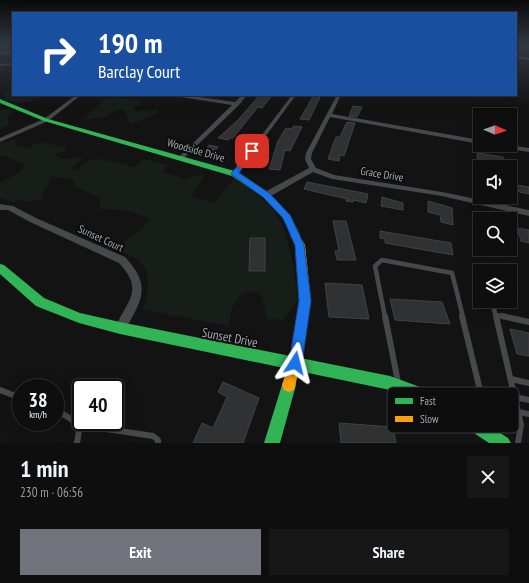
<!DOCTYPE html>
<meta charset="utf-8">
<style>
:root{--surface:#0e0e0e;--page:#171717;--text:#f1f3f6;--muted:#9b9c9e;--line:#2e2e2e;--accent:#71737c}
body{margin:0;font-family:"PT Sans Narrow",sans-serif;background:var(--page);color:var(--text);height:100vh;display:flex;flex-direction:column;font-size:15px;white-space:nowrap}
*{box-sizing:border-box;margin:0}
p{font-size:13px;color:var(--muted)}
.icon{flex:none;width:22px;height:22px;fill:none;stroke:currentColor;stroke-width:2;stroke-linecap:round;stroke-linejoin:round}
.map{position:relative;height:443px;overflow:hidden}
.details{display:flex;flex-direction:column;background:var(--surface);flex:1}
.details>*{flex:none}
.hud{position:absolute;left:12px;top:12px;width:505px;height:84px;border-radius:0px;box-shadow:0 4px 16px #0002,0 0 0 1px var(--line);background:#1a4fa0;color:#fff;overflow:hidden}
.needle{width:26px;rotate:92deg}
.fabs{position:absolute;left:473px;top:108px;display:grid;gap:8px}
.fabs a{display:grid;place-items:center;width:44px;height:44px;border-radius:0px;background:var(--surface);box-shadow:0 4px 16px #0002,0 0 0 1px var(--line);font-size:20px}
.speed{position:absolute;left:12px;top:379px;display:flex;gap:8px;font-size:20px;font-weight:700;text-align:center}
.speed>*{display:grid;place-content:center;width:52px;height:52px;border-radius:50%;background:var(--surface);box-shadow:0 4px 16px #0002,0 0 0 1px var(--line);line-height:1}
.speed small{font-size:10px;font-weight:400}
.speed .limit{border:2px solid #111;border-radius:6px;background:#fff;color:#111}
.pin{position:absolute;display:grid;place-items:center;width:34px;height:34px;color:#fff;margin:-17px;border-radius:8px;box-shadow:0 2px 6px #0006}
.me{position:absolute;width:44px;margin:-22px;rotate:9deg;stroke-linejoin:round;filter:drop-shadow(0 0 3px #0008)}
.turn{display:flex;align-items:center;gap:14px;height:84px;padding:0 20px;font-size:18px}
.turn .icon{width:52px;height:52px;stroke-width:2.5}
.turn b{display:block;font-size:28px;line-height:34px}
.round{display:grid;place-items:center;flex:none;width:42px;height:42px;border-radius:0px;background:var(--page)}
.summary{display:flex;align-items:center;justify-content:space-between;height:68px;padding:0 20px}
h1{font-size:24px;font-weight:600;line-height:30px}
.cta{display:flex;gap:8px;margin-top:auto;padding:8px 20px}
.cta a{flex:1;height:46px;border-radius:0px;background:var(--accent);color:#fff;font-size:16px;font-weight:600;line-height:46px;text-align:center}
.cta a+a{background:var(--page);color:var(--text)}
.map>svg:first-child{display:block}
</style>
<div class="map">
<svg width="529" height="443" viewBox="0 0 529 443">
<rect width="100%" height="100%" fill="#131313"/>
<path fill="#171d19" d="M 10,92 C 22,98 31,95 45,95 C 27,103 23,106 4,99 L 6,96 L 3,94 Z
M 111,97 L 142,101 L 139,105 L 134,108 L 136,111 L 158,109 L 158,113 L 137,122 L 130,123 L 125,110 L 116,110 L 105,117 L 80,120 L 88,115 L 106,98 Z
M 8,109 L 15,111 L 6,118 L 9,120 L 8,126 L 0,129 L 0,110 Z
M 14,139 L 16,143 L 15,145 L 26,148 L 41,142 L 66,148 L 65,151 L 53,155 L 64,159 L 84,157 L 70,169 L 77,170 L 90,160 L 101,159 L 134,167 L 144,159 L 168,165 L 163,172 L 187,180 L 193,176 L 205,175 L 191,197 L 215,203 L 235,177 C 248,187 261,197 272,209 C 290,228 294,275 298,300 L 282,320 L 267,319 L 261,294 L 250,291 L 241,294 L 232,308 L 229,326 L 143,310 C 148,295 153,272 138,260 C 132,255 121,252 114,249 L 144,227 L 150,218 L 123,210 L 99,209 L 100,198 L 73,186 L 74,180 L 51,176 L 48,185 L 42,192 L 44,194 L 42,199 L 29,202 L 20,199 L 14,203 L 0,198 L 0,183 L 20,172 L 25,165 L 8,158 L 8,156 L 0,156 L 0,143 Z"/>
<path fill="#303133" stroke="#424246" d="M 260,95 L 272,95 L 262,108 L 258,107 L 233,138 L 230,138 L 229,140 L 218,138 L 238,120 Z
M 314,95 L 321,95 L 309,120 L 300,119 Z
M 353,106 L 362,107 L 357,117 L 349,116 Z
M 347,122 L 355,123 L 344,156 L 340,155 L 339,161 L 328,159 L 336,137 L 340,137 Z
M 294,126 L 302,127 L 290,151 L 285,150 L 280,170 L 269,169 L 278,141 L 286,128 L 291,129 Z
M 209,145 L 218,147 L 210,157 L 201,155 Z
M 477,153 L 503,157 L 505,165 L 478,160 Z
M 307,182 L 368,194 L 366,203 L 353,200 L 353,202 L 346,201 L 347,199 L 304,189 Z
M 516,185 L 529,187 L 529,194 L 519,192 Z
M 382,197 L 403,203 L 403,210 L 381,206 Z
M 428,201 L 452,208 L 453,225 L 441,222 L 440,215 L 428,212 Z
M 333,221 L 346,221 L 356,260 L 337,260 L 335,251 L 339,251 Z
M 517,228 L 529,230 L 529,243 L 521,241 Z
M 380,231 L 451,243 L 453,255 L 385,243 L 385,239 L 380,238 Z
M 250,238 L 265,238 L 265,271 L 249,271 Z
M 325,283 L 362,285 L 369,319 L 329,317 Z
M 390,299 L 442,302 L 450,324 L 395,320 Z
M 510,329 L 529,333 L 529,356 L 517,354 Z
M 223,382 L 259,398 L 243,443 L 193,443 L 202,423 L 213,428 L 227,397 L 218,392 Z
M 339,423 L 393,427 L 396,443 L 341,443 Z"/>
<g fill="none" stroke-linecap="round" stroke-linejoin="round">
<path stroke="#47484b" stroke-width="4.5" d="M 492,301 L 496,317
M 496,315 L 507,317
M 385,317 L 375,266 L 382,260 L 452,273 L 463,317"/>
<path stroke="#47484b" stroke-width="6" d="M 385,316 L 398,382
M 462,316 L 489,427
M 496,316 L 521,425 L 518,443
M 502,316 L 529,322
M 511,379 L 529,383
M 0,390 L 21,398
M 515,397 L 529,400
M 55,411 L 63,414 L 80,425 L 77,443
M 518,412 L 529,414
M 80,425 L 153,436 L 158,440 L 158,443"/>
<path fill="#47484b" fill-rule="evenodd" d="M 13,51 L 13,53 L 0,54 L 0,52 Z
M 516,56 L 529,58 L 529,60 L 516,58 Z
M 13,63 L 13,65 L 0,66 L 0,64 Z
M 76,95 L 81,95 L 48,121 L 0,142 L 0,138 L 44,119 Z
M 173,95 L 185,95 L 235,102 L 242,95 L 247,95 L 239,105 L 183,159 L 179,159 L 179,157 L 232,105 L 175,96 Z
M 292,95 L 296,95 L 237,175 L 233,175 L 233,173 Z
M 337,95 L 341,95 L 332,114 L 480,140 L 480,144 L 330,117 L 312,153 L 311,159 L 316,168 L 334,175 L 442,192 L 529,210 L 529,216 L 442,196 L 332,179 L 313,172 L 269,197 L 263,197 L 262,195 L 263,193 L 309,168 L 305,159 L 306,153 Z
M 494,145 L 509,145 L 529,148 L 529,152 L 497,147 Z
M 0,204 L 13,206 L 36,218 L 125,257 C 153,287 141,301 124,332 L 120,333 L 116,332 L 115,328 C 127,300 145,291 119,263 L 30,222 L 8,210 L 0,210 Z"/>
<path fill="#30b455" fill-rule="evenodd" d="M 0,99 L 48,119 L 238,172 L 269,193 L 290,215 L 300,235 L 298,237 L 292,237 L 283,218 L 263,197 L 232,176 L 44,121 L 0,103 Z
M 0,264 L 4,265 L 44,298 L 80,313 L 120,322 L 390,376 L 439,394 L 508,438 L 511,443 L 489,443 L 430,404 L 390,390 L 120,334 L 79,323 L 36,306 L 0,274 Z
M 289,378 L 294,380 L 296,385 L 280,443 L 264,443 L 282,385 L 284,380 Z"/>
<path fill="#ff9f0a" fill-rule="evenodd" d="M 295,232 L 298,233 L 305,245 L 311,301 L 301,363 L 294,390 L 289,392 L 284,390 L 282,385 L 289,363 L 299,301 L 295,245 L 290,235 L 292,233 Z"/>
</g>
<linearGradient id="sky" x2="0" y2="1"><stop stop-color="#0a0a0a"/><stop offset="0.42" stop-color="#333944"/><stop offset="1" stop-color="#333944" stop-opacity="0"/></linearGradient>
<rect width="529" height="107" fill="url(#sky)"/>
<path fill="#1a73e8" stroke="#114b97" d="M 252,149 L 255,151 L 239,173 L 269,193 L 290,215 L 304,245 L 311,301 L 302,363 L 300,367 L 295,369 L 291,367 L 289,363 L 299,301 L 295,245 L 283,218 L 263,197 L 231,174 L 249,150 Z"/>
<g text-anchor="middle" stroke-width="4" stroke-linejoin="round" paint-order="stroke">
<g font-size="11" fill="#a4a7b4" stroke="#0d0d0e">
<text transform="translate(196 150) rotate(16)" y="4">Woodside Drive</text>
<text transform="translate(382 174) rotate(9)" y="4">Grace Drive</text>
<text transform="translate(101 238) rotate(25)" y="4">Sunset Court</text>
</g>
<g font-size="13" fill="#a4a7b4" stroke="#0d0d0e">
<text transform="translate(230 337) rotate(11)" y="5">Sunset Drive</text>
</g>
</g>
<rect x="387" y="387" width="132" height="46" rx="6" fill="#0d0d0e" stroke="#3a3b40" stroke-width="1"/>
<rect x="395" y="398" width="18" height="6" fill="#30b455"/>
<rect x="395" y="416" width="18" height="6" fill="#ff9f0a"/>
<g font-size="11" fill="#a4a7b4">
<text x="420" y="405">Fast</text>
<text x="420" y="423">Slow</text>
</g>
</svg>
<div class="fabs">
<a><svg class="needle" viewBox="-14 -14 28 28"><path d="M0-13l5 13h-10z" fill="#e53935"/><path d="M0 13l5-13h-10z" fill="#9b9c9e"/></svg></a>
<a><svg class="icon" aria-label="sound" viewBox="0 0 24 24"><path d="M4 9h4l5-4v14l-5-4H4zM17 9q2 3 0 6"/></svg></a>
<a><svg class="icon" aria-label="search" viewBox="0 0 24 24"><circle cx="10" cy="10" r="6"/><path d="M15 15l6 6"/></svg></a>
<a><svg class="icon" aria-label="layers" viewBox="0 0 24 24"><path d="M12 4l9 5-9 5-9-5zM3 14l9 5 9-5"/></svg></a>
</div>
<div class="speed"><div>38<small>km/h</small></div><div class="limit">40</div></div>
<div class="pin" style="left:252px;top:151px;background:#d93025"><svg class="icon" aria-label="arrive" viewBox="0 0 24 24"><path d="M6 21V4h12l-3 4 3 4H6"/></svg></div>
<svg class="me" style="left:295px;top:363px" viewBox="-20 -20 40 40"><path d="M0-17L14 15 0 8-14 15z" fill="#1a73e8" stroke="#fff" stroke-width="4"/></svg>
<div class="hud">
<div class="turn"><svg class="icon" aria-label="right" viewBox="0 0 24 24"><path d="M7 20v-9h11M14 6l5 5-5 5"/></svg><div><b>190 m</b>Barclay Court</div></div>
</div>
</div>
<section class="details">
<div class="summary"><div><h1>1 min</h1><p>230 m · 06:56</p></div><a class="round"><svg class="icon" aria-label="close" viewBox="0 0 24 24"><path d="M6 6l12 12M18 6L6 18"/></svg></a></div>
<div class="cta"><a>Exit</a><a>Share</a></div>
</section>
